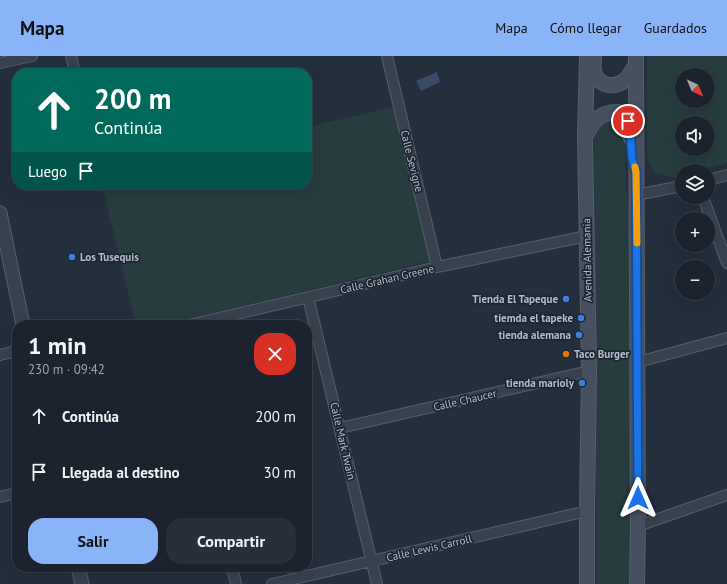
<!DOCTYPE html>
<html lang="es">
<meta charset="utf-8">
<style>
:root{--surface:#1b232e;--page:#282f3a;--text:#f1f3f6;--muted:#a0a4aa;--line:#39404a;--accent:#8ab4f8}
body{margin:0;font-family:"PT Sans",sans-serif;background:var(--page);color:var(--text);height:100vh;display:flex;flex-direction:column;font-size:15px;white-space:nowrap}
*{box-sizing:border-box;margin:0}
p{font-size:13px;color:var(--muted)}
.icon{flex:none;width:22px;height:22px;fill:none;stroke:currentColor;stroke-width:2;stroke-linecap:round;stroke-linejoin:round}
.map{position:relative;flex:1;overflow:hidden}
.details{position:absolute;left:12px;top:264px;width:300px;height:252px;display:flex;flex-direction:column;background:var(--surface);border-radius:16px;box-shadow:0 4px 16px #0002,0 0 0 1px var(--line)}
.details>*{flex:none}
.banner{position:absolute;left:12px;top:12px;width:300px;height:122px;border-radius:16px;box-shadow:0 4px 16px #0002,0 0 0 1px var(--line);background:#00695c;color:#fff;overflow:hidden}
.needle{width:26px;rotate:136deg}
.controls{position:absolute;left:675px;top:12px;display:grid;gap:8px}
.controls a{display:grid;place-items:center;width:40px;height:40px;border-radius:50%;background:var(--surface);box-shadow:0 4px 16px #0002,0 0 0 1px var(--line);font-size:20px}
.pin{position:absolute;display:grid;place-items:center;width:34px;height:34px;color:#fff;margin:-17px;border:2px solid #fff;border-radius:50%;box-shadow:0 1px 4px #0007}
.me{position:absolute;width:44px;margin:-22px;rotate:0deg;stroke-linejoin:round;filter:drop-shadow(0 0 3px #0008)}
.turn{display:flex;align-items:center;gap:14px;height:84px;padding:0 16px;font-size:18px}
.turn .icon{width:52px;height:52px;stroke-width:2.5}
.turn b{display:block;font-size:28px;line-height:34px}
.then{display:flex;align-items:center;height:38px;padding:0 16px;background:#0003;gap:8px;font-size:15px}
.round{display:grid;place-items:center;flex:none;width:42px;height:42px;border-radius:16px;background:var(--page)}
.summary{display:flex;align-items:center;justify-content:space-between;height:68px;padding:0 16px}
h1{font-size:24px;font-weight:700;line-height:30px}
.primary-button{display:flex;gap:8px;margin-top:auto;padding:8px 16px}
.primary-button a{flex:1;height:46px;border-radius:16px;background:var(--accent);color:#111;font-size:16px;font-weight:700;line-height:46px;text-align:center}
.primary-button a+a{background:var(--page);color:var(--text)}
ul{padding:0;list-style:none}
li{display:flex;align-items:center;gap:12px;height:56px;padding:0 16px}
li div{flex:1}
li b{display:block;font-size:15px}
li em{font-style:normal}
header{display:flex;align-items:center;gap:24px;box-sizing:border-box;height:56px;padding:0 20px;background:var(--accent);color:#111}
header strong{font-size:19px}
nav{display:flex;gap:22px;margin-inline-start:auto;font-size:14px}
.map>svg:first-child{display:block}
</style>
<header>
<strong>Mapa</strong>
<nav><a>Mapa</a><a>Cómo llegar</a><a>Guardados</a></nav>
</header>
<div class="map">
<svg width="727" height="528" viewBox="0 0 727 528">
<rect width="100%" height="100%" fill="#242f3e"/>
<path fill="#263c3f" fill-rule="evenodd" d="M 647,0 L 727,0 L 727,107 L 699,115 L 682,115 L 682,120 L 673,121 L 655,117 L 648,104 L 647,96 ZM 682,19 L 708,19 L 708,45 L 682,45 ZM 682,67 L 708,67 L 708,93 L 682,93 Z
M 394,51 L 431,205 L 163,269 L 136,269 L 102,129 L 307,129 L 307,71 Z
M 615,63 L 621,66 L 625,71 L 626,125 L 630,174 L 632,528 L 596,528 L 596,380 L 594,78 C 599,69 605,64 615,63 Z"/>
<path fill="#394c67" d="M 437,16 L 440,26 L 421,35 L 416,25 Z"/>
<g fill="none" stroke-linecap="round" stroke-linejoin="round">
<defs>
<path id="minor" d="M 71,0 L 75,17
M 387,0 L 437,211
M 0,7 L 32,0
M 708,124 L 727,119
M 636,139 L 682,130
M 703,141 L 727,207
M 308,241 L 377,528
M 189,269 L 437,211 L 587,180
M 0,299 L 17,295
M 638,306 L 727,282
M 340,372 L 589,315
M 0,441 L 17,437
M 638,470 L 727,439
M 232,511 L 236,528
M 272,528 L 587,455"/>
<path id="tertiary" d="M 0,157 L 23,269
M 78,511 L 82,528"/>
<path id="secondary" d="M 587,0 L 585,80 L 589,315 L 587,455 L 587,528
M 636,0 L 638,470 L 637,528
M 594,2 C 594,6 593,11 594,15 C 597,30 615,33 625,24 C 630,20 633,13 636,8
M 586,79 C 594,64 600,56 618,56 C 628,63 630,70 631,82"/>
</defs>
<use href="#minor" stroke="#565f6c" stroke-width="12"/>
<use href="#tertiary" stroke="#565f6c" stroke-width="15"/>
<use href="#secondary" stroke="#565f6c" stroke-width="16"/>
<use href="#minor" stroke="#38414e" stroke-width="10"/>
<use href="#tertiary" stroke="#38414e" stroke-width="13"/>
<use href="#secondary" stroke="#465061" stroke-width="14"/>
</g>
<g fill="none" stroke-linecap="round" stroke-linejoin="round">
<defs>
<path id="route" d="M 628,65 L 630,71 L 632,103 L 636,116 L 638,442"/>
</defs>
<use href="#route" stroke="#114b97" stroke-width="10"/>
<use href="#route" stroke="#1a73e8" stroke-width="7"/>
<path stroke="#f59e0b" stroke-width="7" d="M 635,111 L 636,116 L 637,187"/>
</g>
<g fill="#3f7fe0" stroke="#1d2633" stroke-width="1.5">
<circle cx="72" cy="201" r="4"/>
<circle cx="566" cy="243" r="4"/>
<circle cx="581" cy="262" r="4"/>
<circle cx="579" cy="279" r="4"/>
<circle cx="582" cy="327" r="4"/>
</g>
<circle fill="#e8710a" stroke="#1d2633" stroke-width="1.5" cx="566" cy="298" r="4"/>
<g text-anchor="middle" stroke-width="3.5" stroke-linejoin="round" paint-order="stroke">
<g font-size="11" fill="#b4bcc9" stroke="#1d2633">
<text transform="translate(412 105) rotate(76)" y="4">Calle Sevigne</text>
<text transform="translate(587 204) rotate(-91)" y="4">Avenida Alemania</text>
<text transform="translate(387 223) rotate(-13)" y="4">Calle Grahan Greene</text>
<text transform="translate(465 344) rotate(-13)" y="4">Calle Chaucer</text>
<text transform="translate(343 385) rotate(77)" y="4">Calle Mark Twain</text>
<text transform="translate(429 492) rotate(-13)" y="4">Calle Lewis Carroll</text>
</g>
<g font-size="11" font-weight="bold" fill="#b4bcc9" stroke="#1d2633" text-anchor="end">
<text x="80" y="205" text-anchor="start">Los Tusequis</text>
<text x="558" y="247">Tienda El Tapeque</text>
<text x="573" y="266">tiemda el tapeke</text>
<text x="571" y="283">tienda alemana</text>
<text x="574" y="302" text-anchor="start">Taco Burger</text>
<text x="574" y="331">tienda marioly</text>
</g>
</g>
</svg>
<div class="controls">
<a><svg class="needle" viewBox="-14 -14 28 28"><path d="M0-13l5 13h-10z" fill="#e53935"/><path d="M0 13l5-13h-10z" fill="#a0a4aa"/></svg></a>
<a><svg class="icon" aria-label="sound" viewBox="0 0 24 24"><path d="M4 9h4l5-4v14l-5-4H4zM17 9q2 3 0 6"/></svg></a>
<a><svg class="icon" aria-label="layers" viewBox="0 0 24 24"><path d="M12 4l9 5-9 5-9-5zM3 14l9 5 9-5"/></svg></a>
<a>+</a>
<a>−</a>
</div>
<div class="pin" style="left:628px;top:65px;background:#d93025"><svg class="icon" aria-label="arrive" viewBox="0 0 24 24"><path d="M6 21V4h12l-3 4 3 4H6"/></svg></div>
<svg class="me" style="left:638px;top:442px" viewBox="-20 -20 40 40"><path d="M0-17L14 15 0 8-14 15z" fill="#1a73e8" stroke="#fff" stroke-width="4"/></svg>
<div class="banner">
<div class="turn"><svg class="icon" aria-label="ahead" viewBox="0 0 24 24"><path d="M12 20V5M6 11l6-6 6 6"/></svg><div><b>200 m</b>Continúa</div></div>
<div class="then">Luego<svg class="icon" aria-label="arrive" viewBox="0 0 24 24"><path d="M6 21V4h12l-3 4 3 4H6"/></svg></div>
</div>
<section class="details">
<div class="summary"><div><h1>1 min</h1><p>230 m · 09:42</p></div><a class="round" style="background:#d93025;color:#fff"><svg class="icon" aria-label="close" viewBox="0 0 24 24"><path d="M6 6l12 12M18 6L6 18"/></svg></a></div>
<ul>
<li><svg class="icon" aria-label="ahead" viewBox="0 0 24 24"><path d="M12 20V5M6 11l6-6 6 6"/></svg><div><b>Continúa</b></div><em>200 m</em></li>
<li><svg class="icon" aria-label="arrive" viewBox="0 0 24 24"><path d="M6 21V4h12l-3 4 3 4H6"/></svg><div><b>Llegada al destino</b></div><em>30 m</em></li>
</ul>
<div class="primary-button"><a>Salir</a><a>Compartir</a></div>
</section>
</div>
